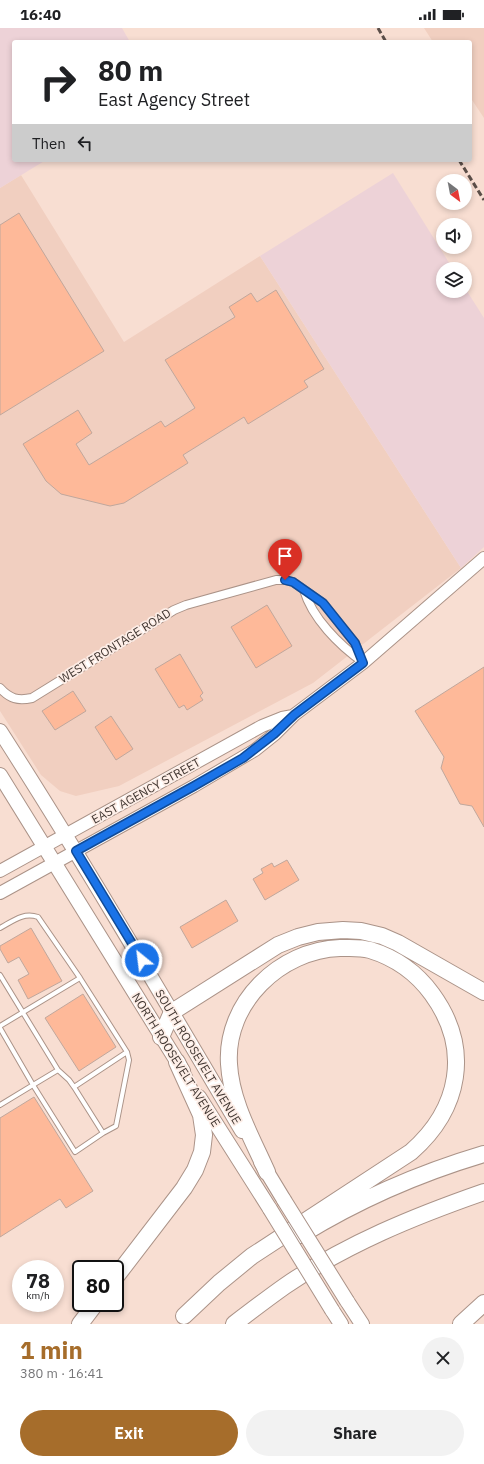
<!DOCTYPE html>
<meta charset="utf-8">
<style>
:root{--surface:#fff;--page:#f2f2f2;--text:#202124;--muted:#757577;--accent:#a66d2b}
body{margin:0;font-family:"IBM Plex Sans",sans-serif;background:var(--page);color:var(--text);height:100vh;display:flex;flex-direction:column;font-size:15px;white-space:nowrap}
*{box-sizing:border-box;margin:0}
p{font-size:13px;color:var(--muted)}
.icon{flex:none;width:22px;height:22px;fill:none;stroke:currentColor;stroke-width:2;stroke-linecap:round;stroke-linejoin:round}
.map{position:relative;height:1296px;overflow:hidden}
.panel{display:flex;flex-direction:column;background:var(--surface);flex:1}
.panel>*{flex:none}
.guide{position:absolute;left:12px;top:12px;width:460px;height:122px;border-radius:4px;box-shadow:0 2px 6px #0003;background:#fff;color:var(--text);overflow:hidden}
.needle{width:26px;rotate:148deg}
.buttons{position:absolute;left:436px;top:146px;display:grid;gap:8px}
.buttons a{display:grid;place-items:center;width:36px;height:36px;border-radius:50%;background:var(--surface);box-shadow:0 2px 6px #0003;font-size:20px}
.speed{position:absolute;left:12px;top:1232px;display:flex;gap:8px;font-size:20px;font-weight:700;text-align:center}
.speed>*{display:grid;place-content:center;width:52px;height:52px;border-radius:50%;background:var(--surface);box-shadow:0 2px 6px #0003;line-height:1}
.speed small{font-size:10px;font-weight:400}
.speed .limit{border:2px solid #111;border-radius:6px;background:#fff;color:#111}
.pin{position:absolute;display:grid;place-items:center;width:34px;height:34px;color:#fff;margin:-41px -17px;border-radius:50% 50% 50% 0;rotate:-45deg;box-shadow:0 0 4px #0007}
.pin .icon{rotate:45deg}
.me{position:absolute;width:44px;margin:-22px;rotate:331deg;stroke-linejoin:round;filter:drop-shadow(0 0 3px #0008)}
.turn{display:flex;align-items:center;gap:14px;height:84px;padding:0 20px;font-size:18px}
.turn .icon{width:52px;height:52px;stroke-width:2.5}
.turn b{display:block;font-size:28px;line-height:34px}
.then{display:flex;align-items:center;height:38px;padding:0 20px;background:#0003;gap:8px;font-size:15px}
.round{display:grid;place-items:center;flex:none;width:42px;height:42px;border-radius:21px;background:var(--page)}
.headline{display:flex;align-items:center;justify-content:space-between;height:68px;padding:0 20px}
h1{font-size:24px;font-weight:700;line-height:30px;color:var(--accent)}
.primary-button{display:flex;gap:8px;margin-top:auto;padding:8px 20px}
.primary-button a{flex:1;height:46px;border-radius:24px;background:var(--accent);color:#fff;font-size:16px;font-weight:700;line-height:46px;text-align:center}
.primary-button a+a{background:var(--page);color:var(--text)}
.status{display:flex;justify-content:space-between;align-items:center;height:28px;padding:0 20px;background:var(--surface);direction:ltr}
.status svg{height:11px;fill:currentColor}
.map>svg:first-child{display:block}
</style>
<div class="status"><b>16:40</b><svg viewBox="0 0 49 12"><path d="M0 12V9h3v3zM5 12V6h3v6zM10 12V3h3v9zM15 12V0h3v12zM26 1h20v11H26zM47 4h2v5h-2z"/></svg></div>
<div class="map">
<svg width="484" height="1296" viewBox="0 0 484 1296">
<rect width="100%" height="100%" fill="#f8ded2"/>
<path fill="#f1cfc0" d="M 424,0 L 484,0 L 484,90 L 470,69 L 470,14 L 433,14 Z
M 21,147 L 124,314 L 260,228 L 461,540 L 313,655 L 119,758 L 76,768 L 60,763 L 41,747 L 0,683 L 0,160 Z"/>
<path fill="#edd2d7" d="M 0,0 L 122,0 L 130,14 L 14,14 L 14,132 L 46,132 L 0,160 Z
M 393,145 L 453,241 L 443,241 L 443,263 L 465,263 L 465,260 L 484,290 L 484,519 L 461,540 L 260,228 Z"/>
<path fill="#feb999" stroke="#c0a79c" d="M 19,185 L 104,323 L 0,387 L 0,197 Z
M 276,262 L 324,341 L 304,353 L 308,359 L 248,396 L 244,389 L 183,427 L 188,435 L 124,475 L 110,478 L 61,466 L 46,453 L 23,416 L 78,382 L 92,405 L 76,416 L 89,437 L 161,393 L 165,399 L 195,380 L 165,332 L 235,289 L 229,279 L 251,265 L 257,274 Z
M 267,577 L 292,618 L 256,640 L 231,599 Z
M 180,626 L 203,665 L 200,668 L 203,672 L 187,682 L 184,677 L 179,680 L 155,641 Z
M 484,639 L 484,799 L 472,778 L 460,776 L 441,740 L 444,729 L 415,683 Z
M 73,663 L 86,683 L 55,702 L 42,683 Z
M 111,688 L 133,721 L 116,732 L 95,699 Z
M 287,832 L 299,852 L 265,872 L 253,851 L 263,845 L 261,841 L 272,835 L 274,839 Z
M 226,872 L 238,893 L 192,920 L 180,899 Z
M 31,900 L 62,953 L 28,971 L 18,952 L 29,946 L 19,929 L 8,935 L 0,921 L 0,918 Z
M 83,966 L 116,1019 L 79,1043 L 45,990 Z
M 34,1069 L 93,1163 L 66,1180 L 60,1171 L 0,1209 L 0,1090 Z"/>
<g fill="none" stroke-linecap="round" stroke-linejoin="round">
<defs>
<path id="service" d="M 0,900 C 13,893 23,884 38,889 L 80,950 L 0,998
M 0,947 L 58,1042 L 33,1057 L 75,1124 L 103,1105 L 74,1059 L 69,1052 L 58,1042
M 80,950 L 127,1024 L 129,1032 L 116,1098 L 103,1105
M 0,1000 L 33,1057 L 0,1077
M 74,1059 L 127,1024"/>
<path id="minor" d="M 304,562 C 312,590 339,617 363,634
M 0,660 C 10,671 18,673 32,670 L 174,582 L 186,577 L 276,552 L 285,552 L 293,554 L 323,575 L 355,615 L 363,635"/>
<path id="secondary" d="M 0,843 L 262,698 L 282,690 L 293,688
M 0,865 L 194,758 L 255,722 L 275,706 L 294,687 L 363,635 L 484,530"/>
<path id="trunk" d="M 0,703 C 84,834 163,969 242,1103
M 0,747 L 183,1043
M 199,1069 L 270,1181
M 261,1134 L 284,1172
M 347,1273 L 362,1296
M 332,1282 L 341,1296"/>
<path id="motorway" d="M 161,1009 L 172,984 L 278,917 L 298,909 L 318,904 L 343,902 L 361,903 L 382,908 L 398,915 L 484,964
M 301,1207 C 358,1172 420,1145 484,1126
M 115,1250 L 184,1160 L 195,1142 L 202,1124 L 204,1107 L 201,1087 L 177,1034
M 184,1288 L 219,1255 L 252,1228 L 411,1124 C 460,1081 472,1021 432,966 C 416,944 396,930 370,922 C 360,919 349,920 340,920 C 280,922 225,975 229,1036 C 231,1074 252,1110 267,1144
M 80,1296 L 96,1275
M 234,1296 C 251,1283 268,1270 285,1258 C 346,1216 415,1188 484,1164
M 461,1296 L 484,1275"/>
</defs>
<use href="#service" stroke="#ab9388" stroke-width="6"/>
<use href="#minor" stroke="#ab9388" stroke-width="10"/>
<use href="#secondary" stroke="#ab9388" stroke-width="14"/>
<use href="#trunk" stroke="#ab9388" stroke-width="16"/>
<use href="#motorway" stroke="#ab9388" stroke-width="18"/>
<use href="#service" stroke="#fff" stroke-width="4"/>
<use href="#minor" stroke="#fff" stroke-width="8"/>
<use href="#secondary" stroke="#fff" stroke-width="12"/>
<use href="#trunk" stroke="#fff" stroke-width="14"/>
<use href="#motorway" stroke="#fff" stroke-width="16"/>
<path stroke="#5b4e48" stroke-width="3" stroke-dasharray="6 3" stroke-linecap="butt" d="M 378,0 L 386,14
M 459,132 L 484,172"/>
<defs>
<path id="trunk-bridge" d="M 284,1172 L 347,1273
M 270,1181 L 332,1282"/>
</defs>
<use href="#trunk-bridge" stroke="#ab9388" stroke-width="16" stroke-linecap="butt"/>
<use href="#trunk-bridge" stroke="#fff" stroke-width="14"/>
</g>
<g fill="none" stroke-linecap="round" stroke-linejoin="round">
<defs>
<path id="route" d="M 142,932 L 76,823 L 194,758 L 243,730 L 274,706 L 294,687 L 363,635 L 355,615 L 323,575 L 293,554 L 285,552"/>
</defs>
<use href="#route" stroke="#114b97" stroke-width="10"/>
<use href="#route" stroke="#1a73e8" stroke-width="7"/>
</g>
<g text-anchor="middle" stroke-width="3.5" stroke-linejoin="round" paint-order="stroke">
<g font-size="12" fill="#403631" stroke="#fdede6">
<text transform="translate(115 618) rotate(-32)" y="4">WEST FRONTAGE ROAD</text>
<text transform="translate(146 763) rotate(-29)" y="4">EAST AGENCY STREET</text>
<text transform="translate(198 1029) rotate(59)" y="4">SOUTH ROOSEVELT AVENUE</text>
<text transform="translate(176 1032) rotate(58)" y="4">NORTH ROOSEVELT AVENUE</text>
</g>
</g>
</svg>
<div class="buttons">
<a><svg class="needle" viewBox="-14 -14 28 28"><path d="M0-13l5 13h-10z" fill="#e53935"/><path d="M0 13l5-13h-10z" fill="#757577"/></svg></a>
<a><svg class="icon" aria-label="sound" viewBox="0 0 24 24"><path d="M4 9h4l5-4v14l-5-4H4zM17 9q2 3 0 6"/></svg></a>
<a><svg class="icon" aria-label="layers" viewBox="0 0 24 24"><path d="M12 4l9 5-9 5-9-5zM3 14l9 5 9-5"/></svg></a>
</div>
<div class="speed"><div>78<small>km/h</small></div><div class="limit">80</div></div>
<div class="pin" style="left:285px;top:552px;background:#d93025"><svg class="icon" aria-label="arrive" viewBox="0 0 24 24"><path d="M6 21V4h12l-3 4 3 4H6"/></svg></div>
<svg class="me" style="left:142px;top:932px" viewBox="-20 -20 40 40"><circle r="17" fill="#1a73e8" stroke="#fff" stroke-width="3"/><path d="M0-11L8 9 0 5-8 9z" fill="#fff"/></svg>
<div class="guide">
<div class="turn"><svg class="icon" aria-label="right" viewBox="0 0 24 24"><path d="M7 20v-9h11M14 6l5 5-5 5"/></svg><div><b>80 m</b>East Agency Street</div></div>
<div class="then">Then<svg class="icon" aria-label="left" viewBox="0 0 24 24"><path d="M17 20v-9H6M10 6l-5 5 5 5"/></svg></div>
</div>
</div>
<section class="panel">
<div class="headline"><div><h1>1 min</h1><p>380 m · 16:41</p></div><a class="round"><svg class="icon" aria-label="close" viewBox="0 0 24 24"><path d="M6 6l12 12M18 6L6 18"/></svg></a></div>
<div class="primary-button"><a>Exit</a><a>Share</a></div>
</section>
